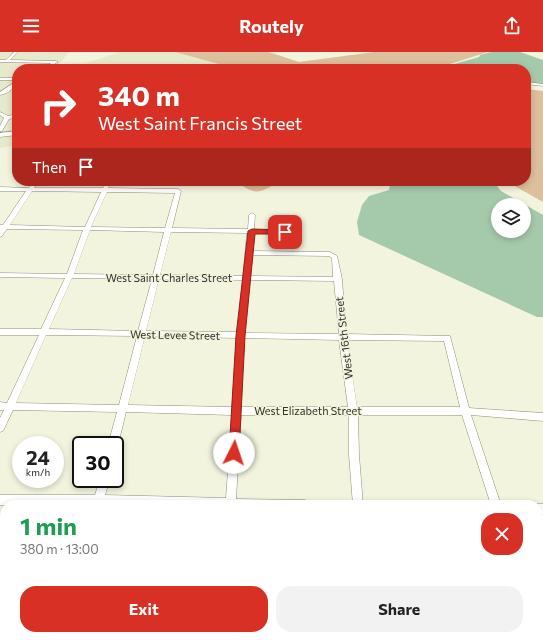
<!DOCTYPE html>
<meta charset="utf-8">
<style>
:root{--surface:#fff;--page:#f2f2f2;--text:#222;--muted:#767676;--accent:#d93025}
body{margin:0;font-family:Commissioner,sans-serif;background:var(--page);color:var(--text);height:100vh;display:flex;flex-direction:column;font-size:15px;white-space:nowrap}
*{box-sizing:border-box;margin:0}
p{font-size:13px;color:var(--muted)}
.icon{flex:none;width:22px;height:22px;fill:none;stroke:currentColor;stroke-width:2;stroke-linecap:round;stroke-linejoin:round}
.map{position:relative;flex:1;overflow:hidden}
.sheet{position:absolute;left:0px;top:448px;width:543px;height:140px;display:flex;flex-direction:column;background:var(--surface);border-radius:16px 16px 0 0;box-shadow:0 2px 6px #0003}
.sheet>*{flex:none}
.banner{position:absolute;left:12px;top:12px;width:519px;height:122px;border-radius:16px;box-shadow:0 2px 6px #0003;background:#d93025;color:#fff;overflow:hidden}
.controls{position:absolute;left:491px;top:146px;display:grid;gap:8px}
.controls a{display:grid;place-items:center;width:40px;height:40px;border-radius:50%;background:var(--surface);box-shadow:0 2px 6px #0003;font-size:20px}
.speed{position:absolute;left:12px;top:384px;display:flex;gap:8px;font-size:20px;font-weight:700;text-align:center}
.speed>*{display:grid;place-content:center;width:52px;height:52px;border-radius:50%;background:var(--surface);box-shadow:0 2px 6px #0003;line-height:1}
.speed small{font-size:10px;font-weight:400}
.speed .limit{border:2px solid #111;border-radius:6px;background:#fff;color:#111}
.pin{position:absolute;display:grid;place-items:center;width:34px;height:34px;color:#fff;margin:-17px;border-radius:8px;box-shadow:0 2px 6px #0006}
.me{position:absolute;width:44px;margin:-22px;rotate:4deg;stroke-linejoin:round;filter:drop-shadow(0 0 3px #0008)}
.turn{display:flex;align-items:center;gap:14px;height:84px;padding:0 20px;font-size:18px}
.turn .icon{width:52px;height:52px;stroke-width:2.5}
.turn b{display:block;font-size:28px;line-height:34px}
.then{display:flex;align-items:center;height:38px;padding:0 20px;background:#0003;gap:8px;font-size:15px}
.round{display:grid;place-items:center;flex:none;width:42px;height:42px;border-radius:16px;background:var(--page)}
.summary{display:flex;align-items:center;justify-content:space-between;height:68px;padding:0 20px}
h1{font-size:24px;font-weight:700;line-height:30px;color:#1e9e55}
.button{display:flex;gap:8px;margin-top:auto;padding:8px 20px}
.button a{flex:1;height:46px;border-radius:16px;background:var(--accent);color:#fff;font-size:16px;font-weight:700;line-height:46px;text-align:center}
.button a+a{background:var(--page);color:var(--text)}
header{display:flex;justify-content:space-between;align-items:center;height:52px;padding:0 20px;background:var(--accent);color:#fff;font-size:18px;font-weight:700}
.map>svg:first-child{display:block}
</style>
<header><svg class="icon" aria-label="menu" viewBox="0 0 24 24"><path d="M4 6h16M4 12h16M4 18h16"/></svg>Routely<svg class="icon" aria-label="share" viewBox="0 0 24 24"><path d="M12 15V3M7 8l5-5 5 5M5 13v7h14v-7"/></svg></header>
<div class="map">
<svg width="543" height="588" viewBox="0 0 543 588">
<rect width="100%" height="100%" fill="#f2f4de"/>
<path fill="#e6e9cb" d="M 0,0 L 69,0 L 55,17 L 17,17 L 17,93 L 0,96 Z
M 120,0 L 175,0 L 237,17 L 104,17 L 86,11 Z"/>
<path fill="#dcbf9c" d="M 175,0 L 269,0 L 299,10 L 374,0 L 488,0 L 434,17 L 237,17 Z
M 526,37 L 543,39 L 543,150 L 513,133 L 510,129 L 526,129 Z
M 234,129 L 281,129 C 256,142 259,144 234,129 Z"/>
<path fill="#a5c9ab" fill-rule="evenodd" d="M 491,0 L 520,0 L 543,8 L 543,32 L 526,30 L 526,17 L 437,17 L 479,5 L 480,3 Z
M 391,129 L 493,129 L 501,139 L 543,163 L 543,265 L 537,265 L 359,183 L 357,170 L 362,153 L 369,144 L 389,138 ZM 498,153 L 524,153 L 524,179 L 498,179 Z"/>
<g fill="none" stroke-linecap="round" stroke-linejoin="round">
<defs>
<path id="minor" d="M 14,0 L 18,0 L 10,8 L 56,9 L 58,10 L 45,17 L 40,17 L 51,11 L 0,10 L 0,8 L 6,8 Z
M 0,26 L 17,26 L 17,28 L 0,28 Z
M 15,30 L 17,30 L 17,33 L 7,41 L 0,43 L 0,40 Z
M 526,30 L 543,32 L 543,34 L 526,32 Z
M 0,60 L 8,64 L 17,62 L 17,65 L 9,67 L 2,79 L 0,79 L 0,74 L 4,66 L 0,63 Z
M 17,79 L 17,83 L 0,85 L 0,81 Z
M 33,129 L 39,129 L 34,136 L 103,136 L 106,129 L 112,129 L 108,136 L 178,137 L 181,139 L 172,176 L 248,177 L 249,163 L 252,161 L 255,163 L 254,178 L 285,178 L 288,180 L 285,182 L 254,181 L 252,199 L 330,200 L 337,204 L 342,227 L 346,282 L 450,284 L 469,356 L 543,361 L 543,369 L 471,363 L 501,453 L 491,453 L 462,363 L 358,363 L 359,403 L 363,453 L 353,453 L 349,403 L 349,363 L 241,363 L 236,447 L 305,448 L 309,450 L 310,453 L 0,453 L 0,443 L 95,443 L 100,427 L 110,427 L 105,443 L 226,446 L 232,363 L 126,360 L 118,393 L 115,396 L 115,393 L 108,393 L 117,360 L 13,358 L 3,379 L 0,380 L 0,366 L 4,358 L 0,358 L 0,350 L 7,351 L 39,283 L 0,283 L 0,277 L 41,277 L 65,226 L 0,225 L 0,221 L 67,222 L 83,178 L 7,177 L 2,184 L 0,185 L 0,173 L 3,173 L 26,139 L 0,139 L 0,135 L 29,136 ZM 32,139 L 101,140 L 85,175 L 10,173 ZM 107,140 L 175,141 L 165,176 L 91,175 ZM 90,178 L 164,180 L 153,223 L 74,222 ZM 171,180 L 247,181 L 243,224 L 160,223 ZM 252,203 L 329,204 L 332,206 L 333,225 L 250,224 ZM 72,226 L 152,227 L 138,279 L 49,277 ZM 159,227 L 243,228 L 237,280 L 146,279 ZM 250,228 L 334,229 L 339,282 L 245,281 ZM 46,283 L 137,284 L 119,353 L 16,351 ZM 145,284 L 237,286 L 232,355 L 128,353 ZM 245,286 L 339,288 L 348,355 L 241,355 ZM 347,288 L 444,289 L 460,355 L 357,355 Z
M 538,452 L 543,452 L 543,462 L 538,462 L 538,453 L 536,453 Z
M 538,581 L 543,581 L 543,588 L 455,588 L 453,587 L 451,583 L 538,583 Z
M 54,583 L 66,583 L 65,588 L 53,588 Z
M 221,583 L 283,583 L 281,587 L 279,588 L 221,588 Z
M 364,583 L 376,583 L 377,588 L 365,588 Z"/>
</defs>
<use href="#minor" stroke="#8c8e79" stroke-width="1"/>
<use href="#minor" fill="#fff" fill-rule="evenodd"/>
</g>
<path fill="#d93025" stroke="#8d1f18" d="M 252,177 L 285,178 L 289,180 L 285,182 L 255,182 L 245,284 L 239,401 L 238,404 L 234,405 L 230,404 L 229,401 L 236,284 L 248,179 Z"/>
<g text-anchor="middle" stroke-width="3" stroke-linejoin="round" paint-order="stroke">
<g font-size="11" fill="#303128" stroke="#f2f4de">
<text x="169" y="230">West Saint Charles Street</text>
<text transform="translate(175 283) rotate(1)" y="4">West Levee Street</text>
<text transform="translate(344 286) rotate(-97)" y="4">West 16th Street</text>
<text x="308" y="363">West Elizabeth Street</text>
</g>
</g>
</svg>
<div class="controls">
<a><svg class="icon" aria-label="layers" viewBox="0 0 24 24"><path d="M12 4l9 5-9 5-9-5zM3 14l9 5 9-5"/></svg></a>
</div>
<div class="speed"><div>24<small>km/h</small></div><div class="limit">30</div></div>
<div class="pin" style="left:285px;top:180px;background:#d93025"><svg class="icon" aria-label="arrive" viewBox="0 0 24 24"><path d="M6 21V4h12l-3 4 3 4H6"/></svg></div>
<svg class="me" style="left:234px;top:401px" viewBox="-20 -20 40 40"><circle r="19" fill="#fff"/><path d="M0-13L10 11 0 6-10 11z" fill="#d93025"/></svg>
<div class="banner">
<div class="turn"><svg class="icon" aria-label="right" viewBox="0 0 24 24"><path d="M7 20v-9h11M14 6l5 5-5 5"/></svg><div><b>340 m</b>West Saint Francis Street</div></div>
<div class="then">Then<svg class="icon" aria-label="arrive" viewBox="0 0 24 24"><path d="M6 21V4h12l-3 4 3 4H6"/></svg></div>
</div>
<section class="sheet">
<div class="summary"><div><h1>1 min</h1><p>380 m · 13:00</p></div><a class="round" style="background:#d93025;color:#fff"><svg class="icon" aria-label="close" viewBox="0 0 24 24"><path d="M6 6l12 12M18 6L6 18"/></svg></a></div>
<div class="button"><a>Exit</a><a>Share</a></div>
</section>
</div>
